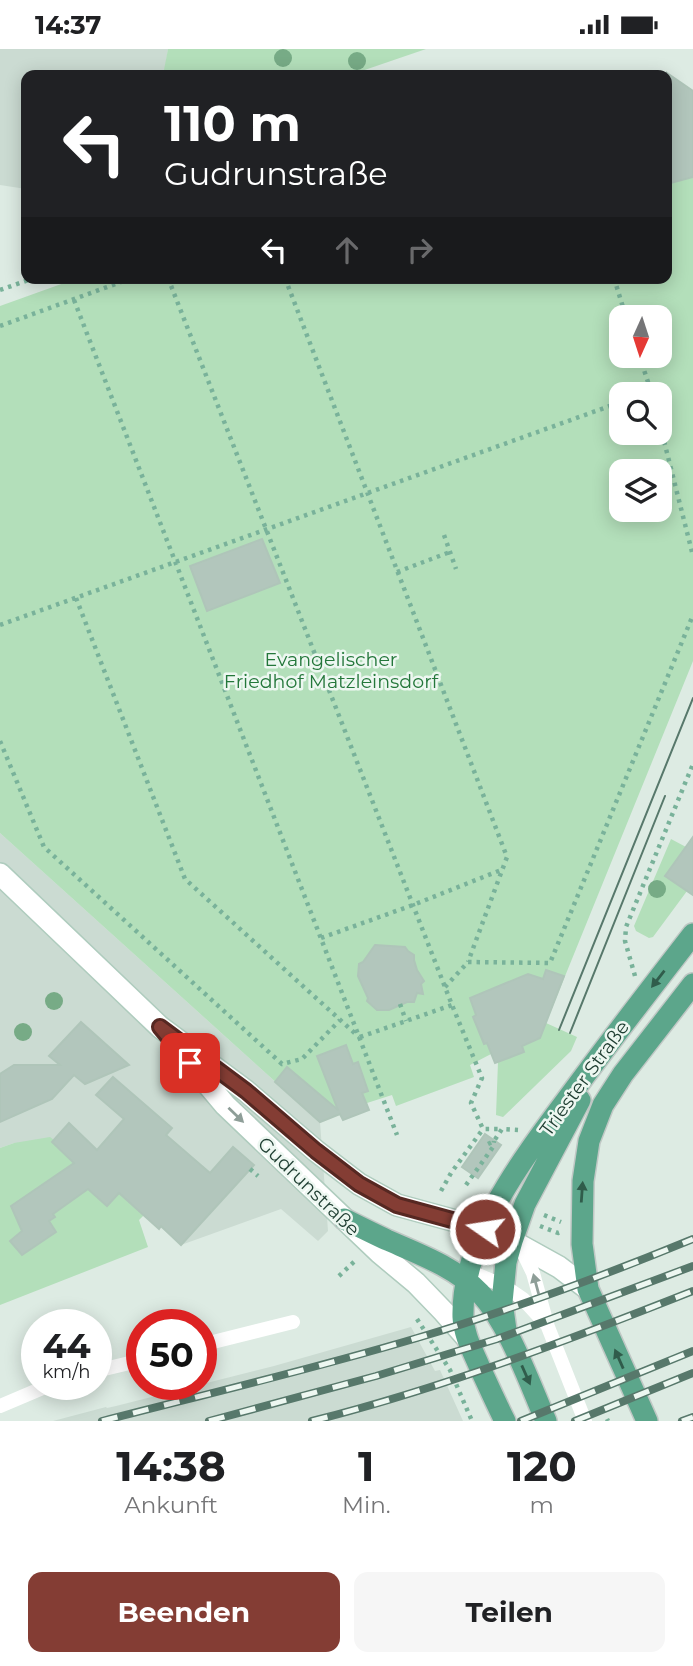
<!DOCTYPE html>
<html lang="de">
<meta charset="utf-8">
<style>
:root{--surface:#fff;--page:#f6f6f6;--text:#202124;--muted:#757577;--accent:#843d34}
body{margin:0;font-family:Montserrat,sans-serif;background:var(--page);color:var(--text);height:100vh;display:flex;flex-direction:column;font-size:26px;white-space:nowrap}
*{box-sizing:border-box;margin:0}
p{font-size:23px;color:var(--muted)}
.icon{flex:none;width:38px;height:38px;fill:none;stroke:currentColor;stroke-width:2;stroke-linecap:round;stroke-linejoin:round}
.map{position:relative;height:1372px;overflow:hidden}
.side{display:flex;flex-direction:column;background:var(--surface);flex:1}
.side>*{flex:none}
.banner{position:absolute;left:21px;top:21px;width:651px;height:214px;border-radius:14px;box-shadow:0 4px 18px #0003;background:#202124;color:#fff;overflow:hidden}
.needle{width:46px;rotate:183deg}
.controls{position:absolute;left:609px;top:256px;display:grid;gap:14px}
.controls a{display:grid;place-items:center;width:63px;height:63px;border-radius:14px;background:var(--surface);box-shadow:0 4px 18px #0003;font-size:35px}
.speed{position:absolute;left:21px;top:1260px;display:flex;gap:14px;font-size:35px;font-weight:700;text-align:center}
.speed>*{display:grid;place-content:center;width:91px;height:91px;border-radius:50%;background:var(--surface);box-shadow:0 4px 18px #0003;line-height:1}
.speed small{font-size:18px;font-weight:400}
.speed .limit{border:10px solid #d22;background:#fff;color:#111}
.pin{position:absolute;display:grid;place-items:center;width:60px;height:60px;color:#fff;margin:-30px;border-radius:14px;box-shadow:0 4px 10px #0006}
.me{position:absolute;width:77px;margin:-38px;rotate:283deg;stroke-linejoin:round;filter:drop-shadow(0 0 5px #0008)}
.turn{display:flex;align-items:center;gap:24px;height:147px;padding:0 28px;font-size:32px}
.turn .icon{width:91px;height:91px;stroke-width:2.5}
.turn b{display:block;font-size:49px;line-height:60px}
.lanes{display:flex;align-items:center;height:66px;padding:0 28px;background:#0003;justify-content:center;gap:35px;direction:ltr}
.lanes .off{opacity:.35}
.eta{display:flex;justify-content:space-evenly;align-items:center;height:119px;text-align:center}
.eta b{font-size:42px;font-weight:700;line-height:49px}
.cta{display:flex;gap:14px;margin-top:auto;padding:14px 28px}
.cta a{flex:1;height:80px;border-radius:14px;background:var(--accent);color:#fff;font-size:28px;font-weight:700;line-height:80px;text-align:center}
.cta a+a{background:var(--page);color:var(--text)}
.status{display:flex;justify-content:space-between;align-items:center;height:49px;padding:0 35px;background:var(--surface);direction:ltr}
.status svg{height:19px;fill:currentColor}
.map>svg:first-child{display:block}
</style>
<div class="status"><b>14:37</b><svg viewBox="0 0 49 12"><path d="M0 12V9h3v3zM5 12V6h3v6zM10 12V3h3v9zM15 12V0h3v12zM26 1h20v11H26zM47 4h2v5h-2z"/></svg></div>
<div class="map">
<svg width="693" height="1372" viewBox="0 0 693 1372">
<rect width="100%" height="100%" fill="#ddebe3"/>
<path fill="#cbdbd2" d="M 0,0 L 168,0 L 164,26 L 26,26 L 26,140 L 0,136 Z
M 0,784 L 320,1073 L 328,1182 L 318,1192 L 281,1160 L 181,1196 L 86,1114 L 14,1094 L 0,1099 Z
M 411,1278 L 435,1322 L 440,1321 L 463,1372 L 53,1372 L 106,1358 L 107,1359 L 116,1357 L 274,1317 Z"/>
<path fill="#b3dfba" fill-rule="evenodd" d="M 168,0 L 426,0 L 350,26 L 163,26 Z
M 693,128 L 693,612 L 546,974 L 577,988 L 571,1002 L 503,1068 L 496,1066 L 498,1013 L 495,1014 L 491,1005 L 470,1016 L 474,1028 L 396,1057 L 392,1046 L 367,1054 L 369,1061 L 343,1071 L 340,1065 L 320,1073 L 0,784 L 0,257 L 78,229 L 667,229 L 667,135 ZM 621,268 L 660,268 L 660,306 L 621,306 ZM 621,345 L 660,345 L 660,383 L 621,383 ZM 621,422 L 660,422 L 660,460 L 621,460 Z
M 671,790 L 686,798 L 665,827 L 687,842 L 653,888 L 649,889 L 636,882 L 634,877 Z
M 50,1088 L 54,1091 L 52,1093 L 85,1114 L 144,1166 L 139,1171 L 148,1198 L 0,1256 L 0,1099 L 14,1094 Z"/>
<path fill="#b2c6bc" stroke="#afc5b9" stroke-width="2" d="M 667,24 L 693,42 L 693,128 L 667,135 Z
M 262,490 L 280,534 L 207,562 L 190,517 Z
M 693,788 L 693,846 L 665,827 Z
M 375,896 L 405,898 L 408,902 L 414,906 L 414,911 L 417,921 L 424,932 L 421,935 L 423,945 L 417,944 L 414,953 L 407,953 L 389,961 L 377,961 L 367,952 L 368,949 L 358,927 L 359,915 L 363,913 Z
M 546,921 L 564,927 L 540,989 L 522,997 L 524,1003 L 495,1014 L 487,994 L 484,995 L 473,968 L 476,966 L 470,949 L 528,925 L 543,930 Z
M 81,973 L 129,1016 L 85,1035 L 74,1026 L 52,1050 L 0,1073 L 0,1025 L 14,1016 L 60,1016 L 49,1007 Z
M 346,996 L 353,1015 L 358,1013 L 368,1042 L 362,1044 L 369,1061 L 343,1071 L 340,1065 L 320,1073 L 275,1033 L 287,1018 L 338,1061 L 317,1007 Z
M 113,1028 L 172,1079 L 166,1086 L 210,1124 L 233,1098 L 254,1116 L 181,1196 L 161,1177 L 159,1180 L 119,1144 L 107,1157 L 88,1140 L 53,1165 L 55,1168 L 49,1172 L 56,1183 L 22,1206 L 10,1192 L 22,1182 L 11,1157 L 74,1114 L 52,1093 L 69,1074 L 97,1101 L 124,1070 L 96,1046 Z
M 485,1085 L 501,1096 L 478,1129 L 462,1118 Z"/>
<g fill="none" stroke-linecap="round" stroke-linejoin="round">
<defs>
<path id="secondary" d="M 0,825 L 160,978 L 246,1042 L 316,1102 L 359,1135 L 397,1156 L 485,1180 L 512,1192 L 559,1218 L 588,1240
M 183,1006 L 225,1056 L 380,1204 L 416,1234 L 444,1263 L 467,1289"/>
<path id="primary" d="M 344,1170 C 358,1177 372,1184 387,1191 C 419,1205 455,1218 480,1244 C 509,1275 529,1333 546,1372
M 506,1281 L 502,1253 L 506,1213 L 512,1192 L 525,1155 L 580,1051
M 505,1372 C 496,1354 488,1336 480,1319 C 473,1302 464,1287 463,1268 C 461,1184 532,1098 580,1033 C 617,983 655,934 693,885
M 647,1372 L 588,1240 L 582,1195 L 583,1132 L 589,1092 L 603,1056 L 623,1025 L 693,935"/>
</defs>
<use href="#secondary" stroke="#afccbe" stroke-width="24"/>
<use href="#primary" stroke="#c0c8c5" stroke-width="24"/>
<path stroke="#79b29a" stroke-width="4.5" stroke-dasharray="3.5 5" stroke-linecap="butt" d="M 168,229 L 452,956 L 482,1029 L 471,1054 L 483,1080 L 502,1080
M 285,229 L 507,808 L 468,913
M 614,229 L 626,268
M 0,241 L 34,229
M 74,251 L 397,1086
M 0,277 L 132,229
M 639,306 L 652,345
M 660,376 L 693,507
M 444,486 L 456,520
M 397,523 L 450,503
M 76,549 L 185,830 L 359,988
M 0,576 L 621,353
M 0,692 L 44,798 L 282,1015 L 302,1010 L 340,971
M 321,889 L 413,856 L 501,821
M 635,927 L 625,892 L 626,878 L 693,715
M 445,938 L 468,913 L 550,914 L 693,566
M 400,955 L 406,972
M 360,988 L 452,956
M 488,1095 L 494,1092 L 502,1080 L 518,1081
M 250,1120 L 258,1127
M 466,1136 L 493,1098 L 494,1092
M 441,1142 L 451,1124 L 483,1080
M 544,1166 L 561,1173
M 540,1177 L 558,1184 L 561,1183
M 339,1227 L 357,1210
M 417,1270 L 450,1321 L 472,1372
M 607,1370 L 608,1372"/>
<path stroke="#fff" stroke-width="14" d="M 520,1197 L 533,1224 L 548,1278 L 585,1372
M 464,1220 L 504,1237 L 523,1250 L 545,1274
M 201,1296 L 293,1273
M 96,1322 L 142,1311
M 0,1357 L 52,1335"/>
<use href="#secondary" stroke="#fff" stroke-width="21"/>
<use href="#primary" stroke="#5ca68b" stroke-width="21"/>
<path stroke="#57786b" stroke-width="2" d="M 559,981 L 693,649
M 570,984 L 665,747"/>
<defs>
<path id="rail" d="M 102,1372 C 207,1345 313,1320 417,1289 C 511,1261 603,1227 693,1190
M 209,1372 L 376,1327 L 497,1290 L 693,1217
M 312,1372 C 443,1339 569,1291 693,1242
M 521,1372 L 693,1302
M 575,1372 L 693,1324
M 682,1372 L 693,1368"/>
</defs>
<use href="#rail" stroke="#57786b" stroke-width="8"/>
<use href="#rail" stroke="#edf7f1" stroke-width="5" stroke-dasharray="16" stroke-linecap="butt"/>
</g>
<g fill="#77ab86">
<circle cx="283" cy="9" r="9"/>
<circle cx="357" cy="12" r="9"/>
<circle cx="657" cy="840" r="9"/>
<circle cx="54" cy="952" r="9"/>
<circle cx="23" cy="983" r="9"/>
</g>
<defs><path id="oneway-solid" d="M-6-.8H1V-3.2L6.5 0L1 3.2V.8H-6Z" transform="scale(1.75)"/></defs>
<g fill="#305c4b">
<use href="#oneway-solid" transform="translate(658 930) rotate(128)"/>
<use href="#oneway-solid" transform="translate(582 1143) rotate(-86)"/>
<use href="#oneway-solid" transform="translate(619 1310) rotate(-114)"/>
<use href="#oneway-solid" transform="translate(526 1326) rotate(66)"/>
</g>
<g fill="#8e9e98">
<use href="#oneway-solid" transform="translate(236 1066) rotate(44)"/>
<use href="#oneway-solid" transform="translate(536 1235) rotate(-105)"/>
</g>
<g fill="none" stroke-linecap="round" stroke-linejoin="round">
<defs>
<path id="route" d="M 190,1014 L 160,978 L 246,1042 L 316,1102 L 359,1135 L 397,1156 L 485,1180"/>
</defs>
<use href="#route" stroke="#562822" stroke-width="18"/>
<use href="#route" stroke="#843d34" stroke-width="12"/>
</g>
<g text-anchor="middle" stroke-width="5" stroke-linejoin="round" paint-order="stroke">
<g font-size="19" fill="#23773a" stroke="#edf7f1">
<text x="331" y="617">Evangelischer<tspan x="331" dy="22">Friedhof Matzleinsdorf</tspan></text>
</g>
<g font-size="19" fill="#1d3c30" stroke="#edf7f1">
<text transform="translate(584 1029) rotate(-54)" y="7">Triester Straße</text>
<text transform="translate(309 1137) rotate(44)" y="7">Gudrunstraße</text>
</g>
</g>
</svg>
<div class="controls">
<a><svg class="needle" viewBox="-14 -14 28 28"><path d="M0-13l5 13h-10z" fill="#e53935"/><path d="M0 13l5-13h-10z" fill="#757577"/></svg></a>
<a><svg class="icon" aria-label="search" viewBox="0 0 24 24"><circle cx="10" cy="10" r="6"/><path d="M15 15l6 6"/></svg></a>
<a><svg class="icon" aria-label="layers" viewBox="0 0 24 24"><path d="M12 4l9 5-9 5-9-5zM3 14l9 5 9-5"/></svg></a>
</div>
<div class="speed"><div>44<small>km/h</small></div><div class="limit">50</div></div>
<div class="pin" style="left:190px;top:1014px;background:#d93025"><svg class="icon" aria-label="arrive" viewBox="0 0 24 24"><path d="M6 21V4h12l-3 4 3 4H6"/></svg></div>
<svg class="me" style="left:485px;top:1180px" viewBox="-20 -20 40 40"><circle r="17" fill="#843d34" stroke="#fff" stroke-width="3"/><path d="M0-11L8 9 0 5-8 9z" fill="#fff"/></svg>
<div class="banner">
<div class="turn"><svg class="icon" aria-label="left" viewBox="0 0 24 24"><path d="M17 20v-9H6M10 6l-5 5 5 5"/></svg><div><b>110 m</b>Gudrunstraße</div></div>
<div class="lanes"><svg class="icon" aria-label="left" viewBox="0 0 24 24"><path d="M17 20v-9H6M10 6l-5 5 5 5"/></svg><svg class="icon off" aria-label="ahead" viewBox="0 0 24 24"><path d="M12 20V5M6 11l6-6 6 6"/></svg><svg class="icon off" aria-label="right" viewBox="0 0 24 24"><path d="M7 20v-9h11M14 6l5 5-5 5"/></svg></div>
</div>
</div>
<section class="side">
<div class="eta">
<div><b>14:38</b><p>Ankunft</p></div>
<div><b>1</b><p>Min.</p></div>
<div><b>120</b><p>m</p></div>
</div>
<div class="cta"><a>Beenden</a><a>Teilen</a></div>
</section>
